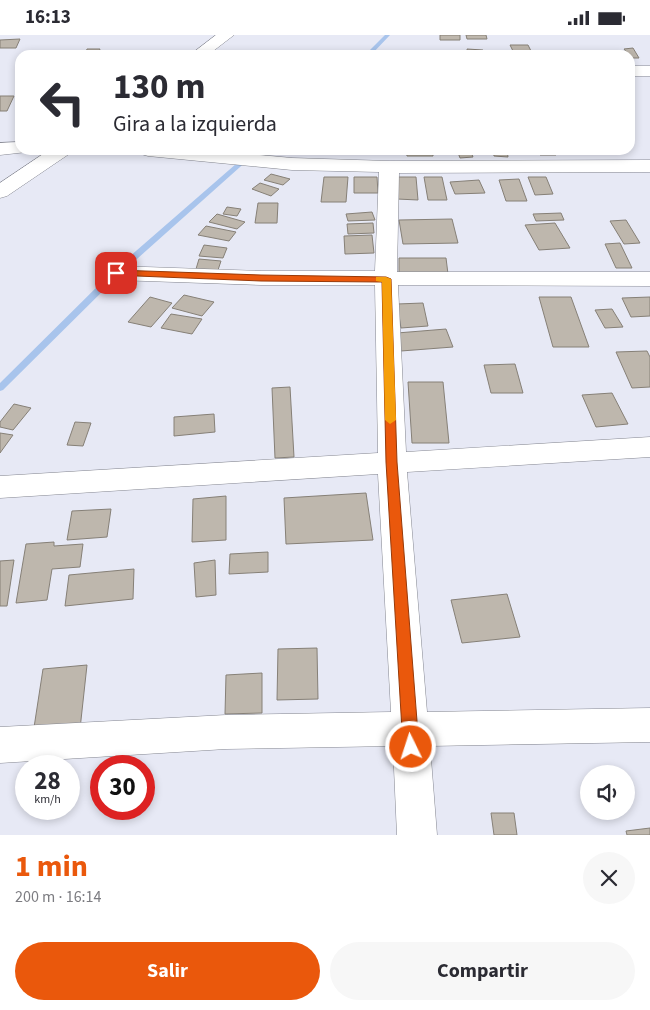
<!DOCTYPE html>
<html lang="es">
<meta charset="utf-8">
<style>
:root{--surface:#fff;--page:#f7f7f7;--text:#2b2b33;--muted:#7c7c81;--accent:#ea580c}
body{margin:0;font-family:"Source Sans 3",sans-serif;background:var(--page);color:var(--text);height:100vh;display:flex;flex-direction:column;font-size:19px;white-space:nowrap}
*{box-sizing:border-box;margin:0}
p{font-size:16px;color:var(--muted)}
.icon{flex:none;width:28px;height:28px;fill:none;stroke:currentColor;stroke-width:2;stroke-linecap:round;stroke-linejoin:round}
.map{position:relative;height:800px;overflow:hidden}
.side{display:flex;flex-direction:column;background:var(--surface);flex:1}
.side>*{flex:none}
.top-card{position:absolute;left:15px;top:15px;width:620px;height:105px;border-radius:15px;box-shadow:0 2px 8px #0003;background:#fff;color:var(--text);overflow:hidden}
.tools{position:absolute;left:580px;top:730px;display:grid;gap:10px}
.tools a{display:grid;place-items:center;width:55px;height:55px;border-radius:50%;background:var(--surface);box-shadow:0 2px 8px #0003;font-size:25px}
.speed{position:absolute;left:15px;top:720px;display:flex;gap:10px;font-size:25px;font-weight:700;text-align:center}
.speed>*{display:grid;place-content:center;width:65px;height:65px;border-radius:50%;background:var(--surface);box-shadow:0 2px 8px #0003;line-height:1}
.speed small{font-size:12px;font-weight:400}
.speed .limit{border:8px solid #d22;background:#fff;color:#111}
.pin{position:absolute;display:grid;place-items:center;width:42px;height:42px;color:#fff;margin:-21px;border-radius:10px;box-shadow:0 2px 8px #0006}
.me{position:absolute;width:55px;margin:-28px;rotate:356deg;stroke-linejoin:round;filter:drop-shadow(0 0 4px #0008)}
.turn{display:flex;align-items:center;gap:18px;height:105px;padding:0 15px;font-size:22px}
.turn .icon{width:65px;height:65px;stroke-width:2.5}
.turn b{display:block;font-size:35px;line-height:42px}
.round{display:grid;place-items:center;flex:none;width:52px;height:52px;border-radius:26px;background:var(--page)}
.headline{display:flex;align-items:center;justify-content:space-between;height:85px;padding:0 15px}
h1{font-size:30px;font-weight:700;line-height:38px;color:var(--accent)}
.cta{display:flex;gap:10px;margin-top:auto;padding:10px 15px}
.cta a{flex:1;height:58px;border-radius:30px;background:var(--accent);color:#fff;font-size:20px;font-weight:700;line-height:58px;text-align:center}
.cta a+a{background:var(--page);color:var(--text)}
.status{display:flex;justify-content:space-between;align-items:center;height:35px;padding:0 25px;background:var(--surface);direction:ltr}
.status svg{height:14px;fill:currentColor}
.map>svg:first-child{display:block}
</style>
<div class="status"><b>16:13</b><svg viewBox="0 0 49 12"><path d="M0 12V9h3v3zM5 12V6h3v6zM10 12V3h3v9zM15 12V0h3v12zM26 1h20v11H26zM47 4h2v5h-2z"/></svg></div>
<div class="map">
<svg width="650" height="800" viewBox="0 0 650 800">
<rect width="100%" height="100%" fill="#e7e9f5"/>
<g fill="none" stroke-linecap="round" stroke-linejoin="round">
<path fill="#a8c4ec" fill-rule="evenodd" d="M 385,0 L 390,0 L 371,20 L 365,20 Z
M 252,115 L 259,115 L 119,240 L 3,355 L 0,356 L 0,348 L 113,236 Z"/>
</g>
<path fill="#beb7ad" stroke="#868077" d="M 440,0 L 460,0 L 460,5 L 440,5 Z
M 466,0 L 486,0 L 487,4 L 467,4 Z
M 20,4 L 16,13 L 0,13 L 0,5 Z
M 510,10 L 528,10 L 533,20 L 515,20 Z
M 633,13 L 639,23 L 631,23 L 624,14 Z
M 87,14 L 100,14 L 98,20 L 85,20 Z
M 467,14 L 483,15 L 484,20 L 468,20 Z
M 108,17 L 137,17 L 136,20 L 107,20 Z
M 0,61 L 14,61 L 7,76 L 0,76 Z
M 406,115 L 433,115 L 433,121 L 407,121 Z
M 457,115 L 470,115 L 473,122 L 460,123 Z
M 493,115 L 507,115 L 508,122 L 494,121 Z
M 539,115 L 554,115 L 556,120 L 540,120 Z
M 271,139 L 290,144 L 283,150 L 264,145 Z
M 324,142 L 348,142 L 346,167 L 321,167 Z
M 354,142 L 377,142 L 378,158 L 354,158 Z
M 395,142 L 416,142 L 418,165 L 397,164 Z
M 424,142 L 442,142 L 447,165 L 428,165 Z
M 528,142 L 546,142 L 553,159 L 535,160 Z
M 519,144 L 527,166 L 506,166 L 499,145 Z
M 479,145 L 485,158 L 455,159 L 450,147 Z
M 260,148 L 279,154 L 271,161 L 252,154 Z
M 258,168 L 278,168 L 277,188 L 255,188 Z
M 227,172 L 241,174 L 237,181 L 223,179 Z
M 372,177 L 375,185 L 348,186 L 346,179 Z
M 561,178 L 564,185 L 536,186 L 533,179 Z
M 217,179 L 245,187 L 237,194 L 209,187 Z
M 452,184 L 458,208 L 403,209 L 399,185 Z
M 626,185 L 640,208 L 624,209 L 610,186 Z
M 373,188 L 374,198 L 348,199 L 347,189 Z
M 555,188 L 570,213 L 539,215 L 525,190 Z
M 206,191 L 236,197 L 229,206 L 198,200 Z
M 372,200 L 374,218 L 345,219 L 344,201 Z
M 620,208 L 632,233 L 616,233 L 605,209 Z
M 204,210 L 227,213 L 223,223 L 199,221 Z
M 399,223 L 446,223 L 448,239 L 399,238 Z
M 199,224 L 221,226 L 218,235 L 196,234 Z
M 184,260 L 214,267 L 202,281 L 172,273 Z
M 150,262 L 172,268 L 151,292 L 128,287 Z
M 539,262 L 571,262 L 589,312 L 553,312 Z
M 650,262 L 650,281 L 631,282 L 622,263 Z
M 423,268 L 428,291 L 401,293 L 397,269 Z
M 612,274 L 623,292 L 605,293 L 595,275 Z
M 171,279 L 202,284 L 192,299 L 161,293 Z
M 446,294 L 453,312 L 401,316 L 397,298 Z
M 647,316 L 650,322 L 650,352 L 632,353 L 616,317 Z
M 515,329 L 523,358 L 491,358 L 484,330 Z
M 408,347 L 443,347 L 449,408 L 412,408 Z
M 290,352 L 294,422 L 275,423 L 272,353 Z
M 612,358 L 628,389 L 596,392 L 582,360 Z
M 14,369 L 31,373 L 13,395 L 0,392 L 0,387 Z
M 214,379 L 215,397 L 174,401 L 174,382 Z
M 75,387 L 91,388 L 83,411 L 67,410 Z
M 0,398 L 13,400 L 0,418 Z
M 366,458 L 373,505 L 286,509 L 284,463 Z
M 226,461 L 226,505 L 192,507 L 193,464 Z
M 111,474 L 107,502 L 67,505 L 72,476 Z
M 54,507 L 54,511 L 83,509 L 80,532 L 52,534 L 47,565 L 16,568 L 26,509 Z
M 268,517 L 268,537 L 229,539 L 230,519 Z
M 14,525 L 7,571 L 0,571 L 0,526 Z
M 215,525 L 216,560 L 196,562 L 194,528 Z
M 134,534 L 133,564 L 65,571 L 69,540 Z
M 507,559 L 520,602 L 462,608 L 451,565 Z
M 317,613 L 318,664 L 277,665 L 278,614 Z
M 87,630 L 80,694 L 33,699 L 43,634 Z
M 262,638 L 262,678 L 225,679 L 226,640 Z
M 491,778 L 514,778 L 517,800 L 494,800 Z
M 650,793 L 650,800 L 627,800 L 626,796 Z"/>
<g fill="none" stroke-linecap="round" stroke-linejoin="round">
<defs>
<path id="minor" d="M 216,0 L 234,0 L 208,20 L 190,20 Z
M 630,31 L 650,31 L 650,41 L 630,41 Z
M 20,107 L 20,115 L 28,115 L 27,117 L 0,120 L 0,108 Z
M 49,115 L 71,115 L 69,119 L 7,161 L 0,163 L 0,148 Z
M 139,115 L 206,115 L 292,123 L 389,126 L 650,125 L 650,137 L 399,138 L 397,237 L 650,237 L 650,251 L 398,250 L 406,417 L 650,402 L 650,422 L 407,437 L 427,677 L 650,673 L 650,707 L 430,711 L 437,800 L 397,800 L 393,711 L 226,714 L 0,728 L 0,692 L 226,680 L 391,677 L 378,439 L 0,463 L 0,441 L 378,418 L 375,250 L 261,250 L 116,245 L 108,243 L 105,238 L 108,233 L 116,231 L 261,236 L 375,236 L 379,137 L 292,135 L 148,121 L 141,119 Z"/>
</defs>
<use href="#minor" stroke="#848690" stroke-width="1"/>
<use href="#minor" fill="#fff" fill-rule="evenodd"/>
</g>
<path fill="#ea580c" stroke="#983908" d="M 116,235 L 261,240 L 386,242 L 391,244 L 397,427 L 419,712 L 416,718 L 411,720 L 405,718 L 403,712 L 386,427 L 382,247 L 261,246 L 112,240 L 112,236 Z"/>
<path fill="#f59e0b" d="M 376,242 L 386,242 L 391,244 L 396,385 L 390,389 L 385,385 L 382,247 L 376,246 Z"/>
</svg>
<div class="tools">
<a><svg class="icon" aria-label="sound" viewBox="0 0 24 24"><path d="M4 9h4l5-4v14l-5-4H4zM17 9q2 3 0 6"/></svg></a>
</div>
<div class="speed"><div>28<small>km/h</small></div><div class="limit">30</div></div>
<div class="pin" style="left:116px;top:238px;background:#d93025"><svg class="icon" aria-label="arrive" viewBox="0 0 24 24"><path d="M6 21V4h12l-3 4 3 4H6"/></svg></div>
<svg class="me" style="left:411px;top:712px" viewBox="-20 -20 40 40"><circle r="17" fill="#ea580c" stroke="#fff" stroke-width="3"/><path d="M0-11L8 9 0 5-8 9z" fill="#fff"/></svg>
<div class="top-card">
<div class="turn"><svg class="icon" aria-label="left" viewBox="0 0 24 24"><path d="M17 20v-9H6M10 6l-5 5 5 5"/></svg><div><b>130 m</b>Gira a la izquierda</div></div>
</div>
</div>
<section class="side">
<div class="headline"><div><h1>1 min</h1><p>200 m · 16:14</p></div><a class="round"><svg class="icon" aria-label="close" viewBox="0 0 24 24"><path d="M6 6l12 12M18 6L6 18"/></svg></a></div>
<div class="cta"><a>Salir</a><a>Compartir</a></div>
</section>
